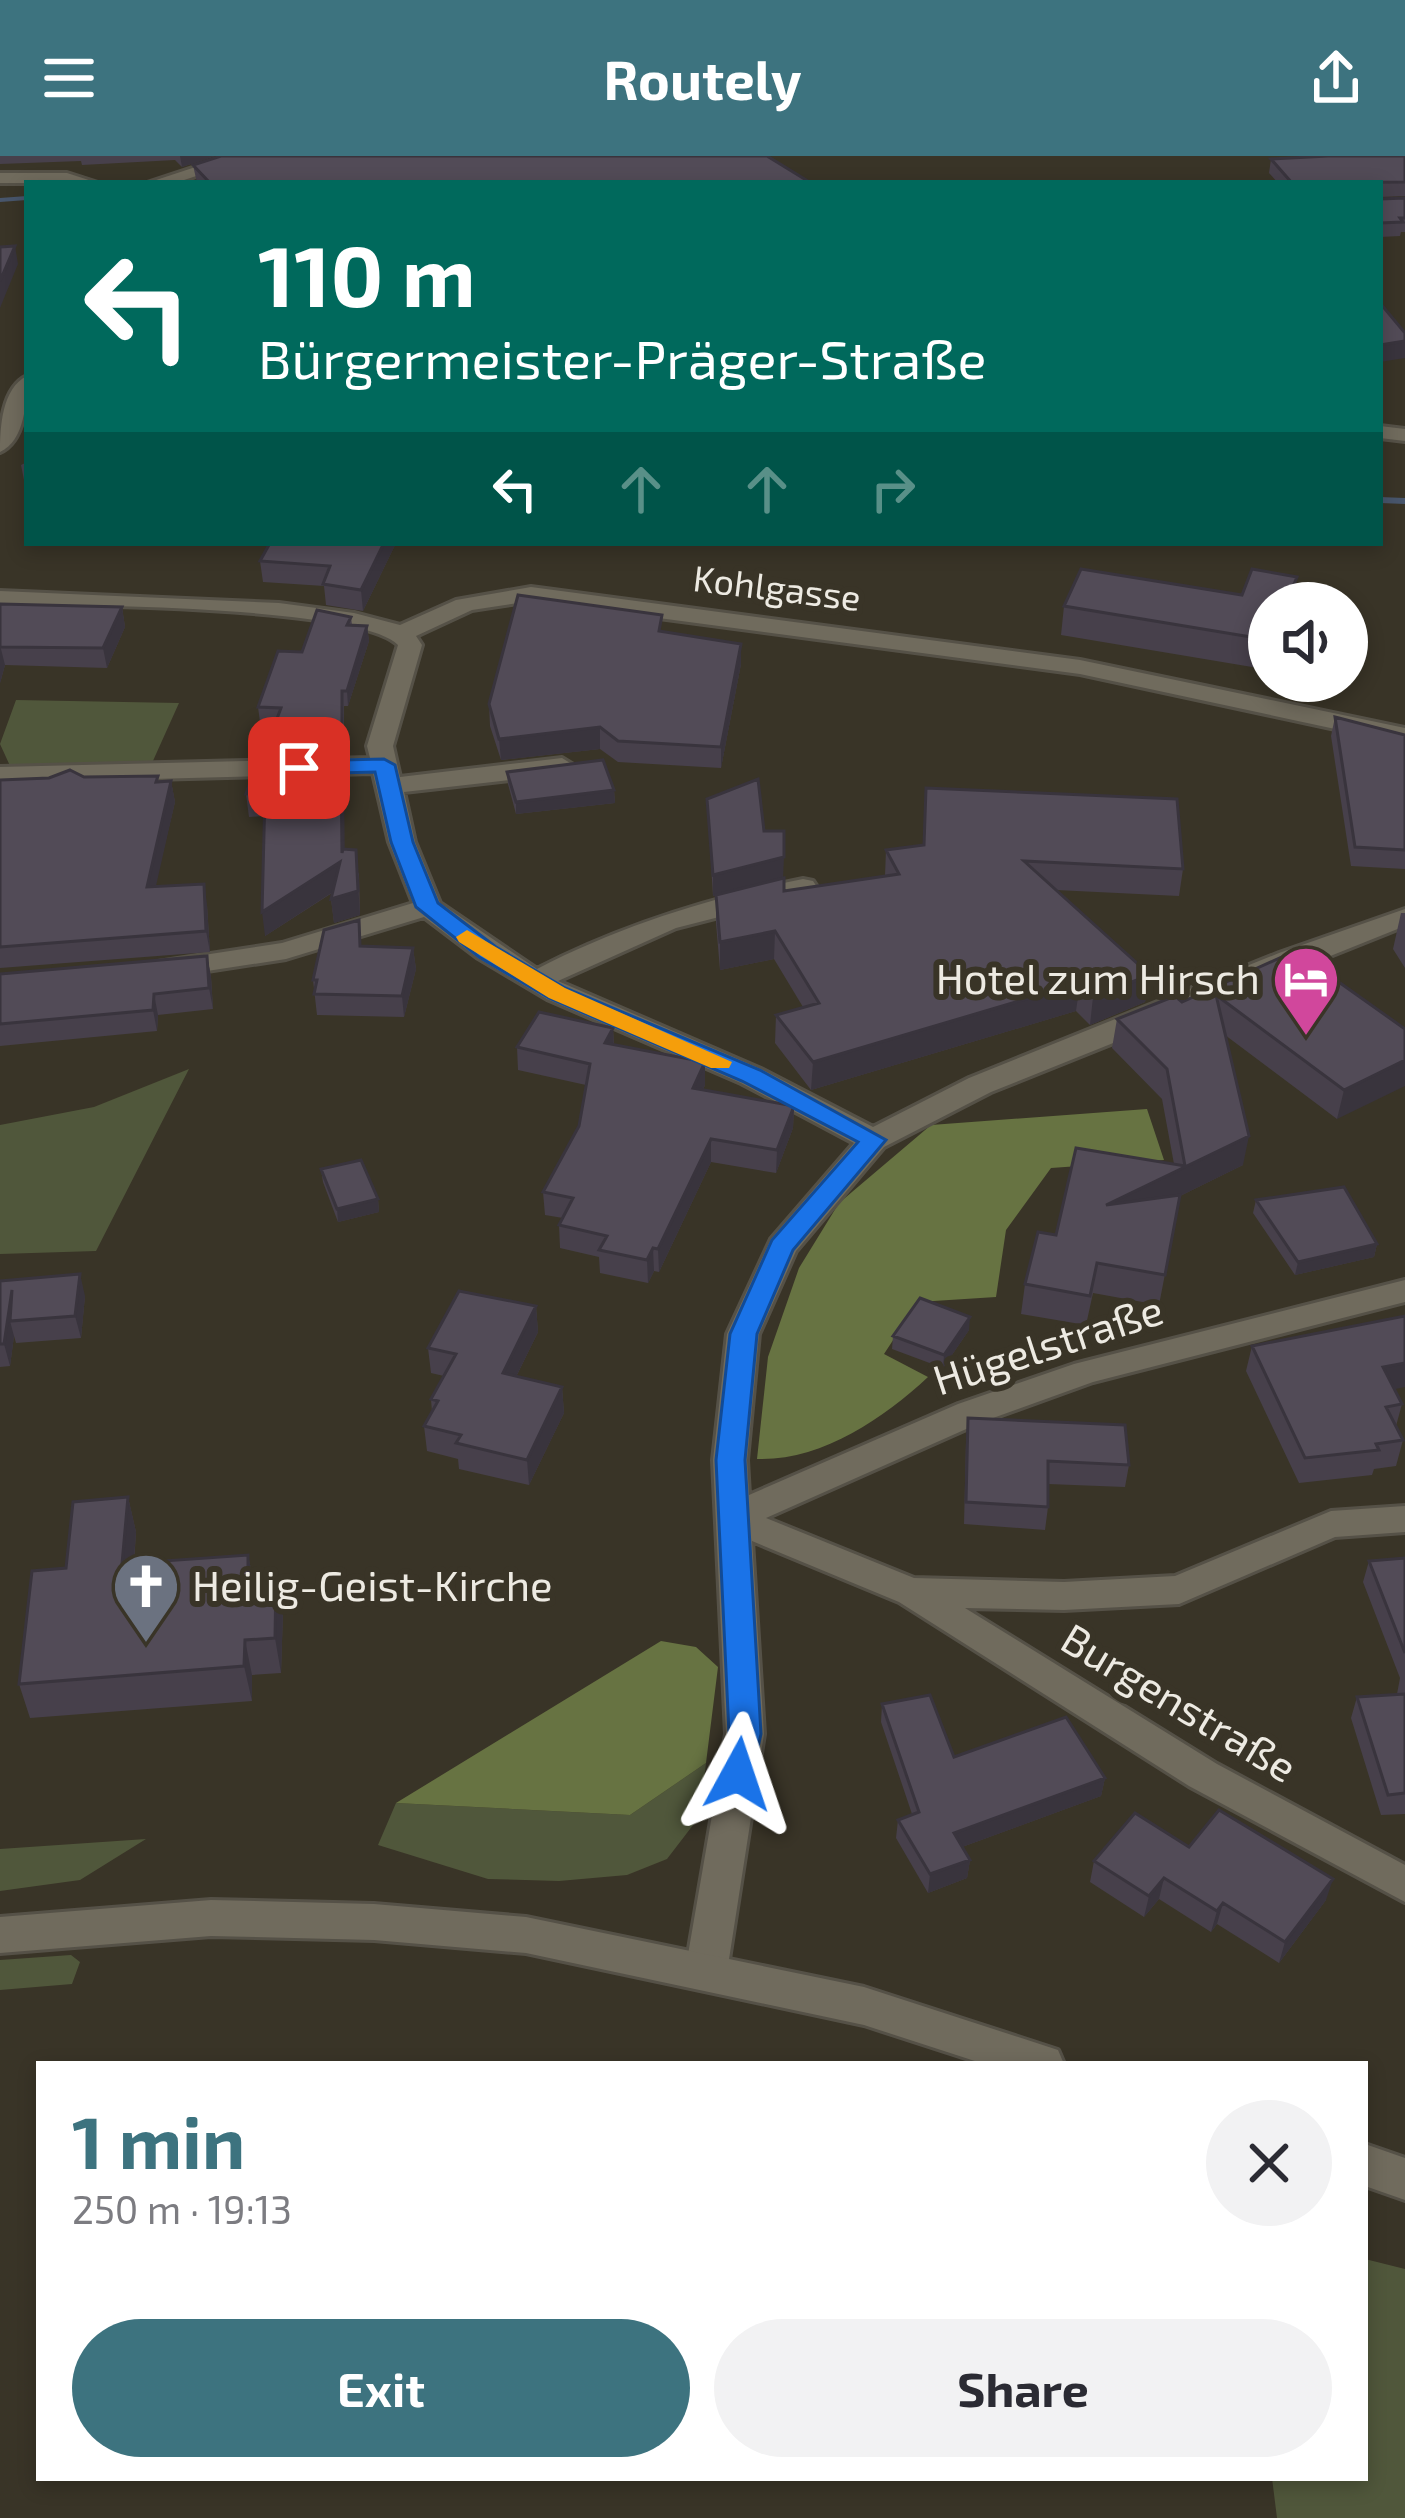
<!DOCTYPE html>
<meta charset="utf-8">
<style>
:root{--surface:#fff;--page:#f2f2f3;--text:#2b2b33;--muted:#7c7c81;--accent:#3d737f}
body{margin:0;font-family:"Exo 2",sans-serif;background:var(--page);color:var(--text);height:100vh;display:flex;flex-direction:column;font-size:45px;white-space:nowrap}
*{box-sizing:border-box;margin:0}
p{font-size:39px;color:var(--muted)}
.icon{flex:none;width:66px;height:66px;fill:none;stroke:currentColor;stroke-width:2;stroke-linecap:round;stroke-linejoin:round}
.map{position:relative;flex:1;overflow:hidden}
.sheet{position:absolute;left:36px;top:1905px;width:1332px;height:420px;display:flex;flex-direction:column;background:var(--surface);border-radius:0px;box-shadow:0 6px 18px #0003}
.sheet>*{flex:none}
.hud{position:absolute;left:24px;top:24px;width:1359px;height:366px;border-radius:0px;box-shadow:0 6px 18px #0003;background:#00695c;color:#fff;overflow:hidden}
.buttons{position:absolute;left:1248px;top:426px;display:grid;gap:24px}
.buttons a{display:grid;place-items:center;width:120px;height:120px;border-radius:50%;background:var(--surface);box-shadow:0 6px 18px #0003;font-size:60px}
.pin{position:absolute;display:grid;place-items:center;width:102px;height:102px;color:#fff;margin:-51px;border-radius:24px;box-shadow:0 6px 18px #0006}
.me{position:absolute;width:132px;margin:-66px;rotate:5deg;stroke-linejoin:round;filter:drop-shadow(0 0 9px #0008)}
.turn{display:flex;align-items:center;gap:42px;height:252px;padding:0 36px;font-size:54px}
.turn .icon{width:156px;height:156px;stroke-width:2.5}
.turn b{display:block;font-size:84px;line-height:102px}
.lanes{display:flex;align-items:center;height:114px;padding:0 36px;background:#0003;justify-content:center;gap:60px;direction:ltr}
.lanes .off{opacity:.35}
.round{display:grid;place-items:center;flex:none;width:126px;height:126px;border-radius:63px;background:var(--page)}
.head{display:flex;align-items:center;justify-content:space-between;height:204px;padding:0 36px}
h1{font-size:72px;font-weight:700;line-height:90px;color:var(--accent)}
.cta{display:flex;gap:24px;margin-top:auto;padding:24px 36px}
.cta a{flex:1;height:138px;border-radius:72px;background:var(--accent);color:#fff;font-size:48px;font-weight:700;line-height:138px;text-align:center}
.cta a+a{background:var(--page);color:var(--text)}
header{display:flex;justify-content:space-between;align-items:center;height:156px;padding:0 36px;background:var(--accent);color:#fff;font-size:54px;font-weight:700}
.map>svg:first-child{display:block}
</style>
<header><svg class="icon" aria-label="menu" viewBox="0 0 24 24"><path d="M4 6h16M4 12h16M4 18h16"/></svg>Routely<svg class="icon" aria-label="share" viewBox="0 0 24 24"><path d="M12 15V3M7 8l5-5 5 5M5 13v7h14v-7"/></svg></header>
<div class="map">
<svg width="1405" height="2362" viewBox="0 0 1405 2362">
<rect width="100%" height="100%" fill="#393427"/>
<path fill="#50573b" d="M 16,544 L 179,547 L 152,607 L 11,612 L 0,588 Z
M 189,913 L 96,1095 L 0,1098 L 0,969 L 94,951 Z
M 706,1607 L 700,1660 L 667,1703 L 627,1719 L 559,1725 L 488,1723 L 378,1689 L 396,1647 L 630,1659 Z
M 146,1683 L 80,1724 L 0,1735 L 0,1693 Z
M 71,1799 L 80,1806 L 72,1828 L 0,1834 L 0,1804 Z
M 1365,2103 L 1405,2113 L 1405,2362 L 1277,2362 L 1272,2322 L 1365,2322 Z"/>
<path fill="#677342" d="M 1147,953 L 1164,1004 L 1051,1012 L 1006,1074 L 996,1141 L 918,1146 L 884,1198 L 928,1221 C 883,1263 821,1305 757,1303 L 768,1201 L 799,1112 L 839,1047 L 931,969 Z
M 661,1485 L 696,1491 L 718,1511 L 706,1607 L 630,1659 L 396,1647 Z"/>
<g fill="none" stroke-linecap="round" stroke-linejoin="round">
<path fill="#48566c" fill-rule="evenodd" d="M 27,40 L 27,44 L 0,46 L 0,42 Z
M 1380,341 L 1405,342 L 1405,348 L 1380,347 Z"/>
<defs>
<path id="minor" d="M 229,0 L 257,0 L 175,27 L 147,27 Z
M 0,17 L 67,17 L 98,27 L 0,27 Z
M 27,220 C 27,245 25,285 0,296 C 0,271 2,232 27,220 Z
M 1380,270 L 1405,273 L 1405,285 L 1380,282 Z
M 531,431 L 1080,504 L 1405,572 L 1405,588 L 1080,518 L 531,445 L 472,454 L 416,480 L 422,489 L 393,590 L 400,621 L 562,602 L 575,610 L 562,618 L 404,636 L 415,686 L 440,747 L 537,813 C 622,769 710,742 803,723 L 813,725 L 817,731 L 813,737 L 676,772 L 558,825 L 761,913 L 873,971 L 969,922 L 1279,797 L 1405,753 L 1405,770 L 991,936 L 884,991 L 796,1095 L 759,1178 L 747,1304 L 749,1339 L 958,1248 L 1074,1208 L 1405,1124 L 1405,1146 L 1093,1226 L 982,1266 L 766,1362 L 914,1422 L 1064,1426 L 1175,1420 L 1331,1355 L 1405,1350 L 1405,1376 L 1335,1381 L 1179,1448 L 1064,1454 L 965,1452 L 1217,1608 L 1405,1709 L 1405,1746 L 1189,1630 L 899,1446 L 752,1385 L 764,1578 L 727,1816 L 721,1829 L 706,1834 L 691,1829 L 685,1816 L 726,1578 L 713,1304 L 727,1178 L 771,1083 L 854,987 L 741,927 L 547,843 L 478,802 L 424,761 L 286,803 L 168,821 L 158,818 L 154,812 L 158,806 L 282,787 L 413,747 L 389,686 L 373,617 L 0,627 L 0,611 L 370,602 L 367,590 L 398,489 C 362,450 64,448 0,449 L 0,435 L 279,447 L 354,457 L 400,469 L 456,444 Z"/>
<path id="secondary" d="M 211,1744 L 374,1748 L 526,1761 L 864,1831 L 1058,1894 L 1064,1908 L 984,1908 L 864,1869 L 526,1797 L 374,1784 L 211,1780 L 0,1797 L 0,1761 Z
M 1365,1988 L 1405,2002 L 1405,2044 L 1365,2030 Z"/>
</defs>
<use href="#minor" stroke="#555147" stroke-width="6"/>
<use href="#secondary" stroke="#555147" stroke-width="6"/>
<use href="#minor" fill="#706b5d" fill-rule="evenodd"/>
<use href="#secondary" fill="#706b5d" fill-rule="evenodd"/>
</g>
<path fill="#47404b" d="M 0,0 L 215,0 L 182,11 L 175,4 L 82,9 L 81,5 L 0,8 Z
M 1405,0 L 1405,40 L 1380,41 L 1380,27 L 1278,27 L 1269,17 L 1271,3 Z
M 193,9 L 811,27 L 197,27 Z
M 1405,42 L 1405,76 L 1401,76 L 1400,80 L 1380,81 L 1380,43 Z
M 27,306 L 27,330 L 25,329 L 21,309 Z
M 265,387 L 396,387 L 363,455 L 326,449 L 324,430 L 263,426 L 260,405 L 270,388 Z
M 1297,421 L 1292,447 L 1269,447 L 1269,523 L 1263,522 L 1264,513 L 1061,479 L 1064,450 L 1242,439 Z
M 0,448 L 122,451 L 125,471 L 107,512 L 5,509 L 0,527 Z
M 351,461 L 352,469 L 367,470 L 369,485 L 348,550 L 344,550 L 344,598 L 272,600 L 269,584 L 276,567 L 260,566 L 258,551 L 302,496 Z
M 662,476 L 741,488 L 741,508 L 721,612 L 618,606 L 600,593 L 501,604 L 490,570 L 489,548 Z
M 1279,525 L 1307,525 L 1306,530 Z
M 1335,561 L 1405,579 L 1405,713 L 1351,710 L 1331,580 Z
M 507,616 L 614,634 L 615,647 L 516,658 L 508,628 Z
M 84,621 L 171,625 L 175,646 L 155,730 L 207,749 L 210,796 L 0,812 L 0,624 Z
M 344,622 L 344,693 L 359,718 L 360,759 L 334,767 L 331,743 L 332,737 L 265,780 L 264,660 L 249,661 L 246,638 Z
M 707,643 L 764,675 L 784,735 L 885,720 L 886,694 L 1183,713 L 1179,740 L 1056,734 L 1150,819 L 1145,846 L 1090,869 L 1076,855 L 811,934 L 775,887 L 776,859 L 803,851 L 774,803 L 720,814 L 716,767 L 716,739 L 713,740 Z
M 1401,757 L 1405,757 L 1405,812 L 1393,793 Z
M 361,790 L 413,792 L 416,813 L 404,861 L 317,859 L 313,824 Z
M 1295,795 L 1405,873 L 1337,963 L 1225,879 L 1243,1009 L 1180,1040 L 1159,1149 L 1093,1137 L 1086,1169 L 1021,1158 L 1025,1128 L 1056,1079 L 1174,1008 L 1162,943 L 1112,892 L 1117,863 L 1182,846 Z
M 207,800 L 211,821 L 213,853 L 158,859 L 157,875 L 0,890 L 0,818 Z
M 613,872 L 614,889 L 705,906 L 705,929 L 703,934 L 794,950 L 793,972 L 776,1017 L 711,1006 L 659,1116 L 654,1115 L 648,1127 L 600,1117 L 599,1101 L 560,1092 L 559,1069 L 563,1062 L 545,1059 L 543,1036 L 579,970 L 586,929 L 518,914 L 517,891 Z
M 321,1013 L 378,1043 L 379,1056 L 338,1066 L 323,1026 Z
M 1256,1044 L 1377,1088 L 1374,1101 L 1295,1119 L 1253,1057 Z
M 0,1125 L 85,1140 L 81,1182 L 16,1187 L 14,1180 L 10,1210 L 0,1211 Z
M 536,1150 L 538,1176 L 516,1221 L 562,1231 L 564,1257 L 529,1329 L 459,1313 L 458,1303 L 427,1295 L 424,1270 L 432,1256 L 431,1243 L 444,1220 L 431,1217 L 428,1192 Z
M 969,1174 L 943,1212 L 892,1193 L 893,1180 Z
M 1252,1190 L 1394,1233 L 1402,1248 L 1396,1270 L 1403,1284 L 1396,1310 L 1374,1313 L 1372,1319 L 1299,1327 L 1246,1215 Z
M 968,1262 L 1129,1309 L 1125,1331 L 1048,1328 L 1048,1351 L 1045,1374 L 964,1368 L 966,1285 Z
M 128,1341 L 136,1376 L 134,1408 L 248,1399 L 253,1423 L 276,1422 L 283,1456 L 281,1517 L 252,1519 L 252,1545 L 30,1562 L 19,1528 L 66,1412 Z
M 1405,1402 L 1405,1658 L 1381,1659 L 1351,1562 L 1357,1541 L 1397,1538 L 1400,1522 L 1363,1426 L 1369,1405 Z
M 882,1548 L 954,1601 L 1105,1622 L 1101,1640 L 962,1691 L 970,1704 L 967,1722 L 928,1737 L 896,1682 L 898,1664 L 912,1658 L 881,1566 Z
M 1189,1691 L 1326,1744 L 1279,1807 L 1217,1768 L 1211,1776 L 1159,1743 L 1144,1761 L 1090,1726 L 1094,1705 Z"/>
<path fill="#39343d" d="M 180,0 L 215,0 L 182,11 Z
M 15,90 L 18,108 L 0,152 L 0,125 Z
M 1405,185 L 1405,202 L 1380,206 L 1380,189 Z
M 384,387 L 396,387 L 363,455 L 361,434 Z
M 1297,421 L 1292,447 L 1286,447 Z
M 122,451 L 125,471 L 107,512 L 103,492 Z
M 367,470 L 369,485 L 348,550 L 347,535 Z
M 741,488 L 741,508 L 721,612 L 721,591 Z
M 0,489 L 5,509 L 0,527 Z
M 600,571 L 600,593 L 501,604 L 499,583 Z
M 341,599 L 344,622 L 345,721 L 342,697 Z
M 171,625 L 175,646 L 151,752 L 147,731 Z
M 614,634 L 615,647 L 516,658 L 516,646 Z
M 356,694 L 360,759 L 334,767 L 331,743 Z
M 784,701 L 783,723 L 713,740 L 713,719 Z
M 340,706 L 342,730 L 265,780 L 262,756 Z
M 204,728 L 207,749 L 210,796 L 206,775 Z
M 775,775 L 774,803 L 720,814 L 720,786 Z
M 413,792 L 416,813 L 404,861 L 402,840 Z
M 207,800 L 211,821 L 213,853 L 209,832 Z
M 1150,819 L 1145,846 L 1090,869 L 1093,841 Z
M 1080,827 L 1076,855 L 811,934 L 813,906 Z
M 154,838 L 158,859 L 157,875 L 153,854 Z
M 613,872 L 614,895 L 605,887 Z
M 1405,904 L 1405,930 L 1337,963 L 1344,934 Z
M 705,906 L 705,929 L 693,955 L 693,932 Z
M 794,950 L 793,972 L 776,1017 L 777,994 Z
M 1249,980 L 1243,1009 L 1180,1040 L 1159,1149 L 1180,1040 L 1106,1049 Z
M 711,983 L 711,1006 L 659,1116 L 658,1093 Z
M 378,1043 L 379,1056 L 338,1066 L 337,1053 Z
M 1377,1088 L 1374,1101 L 1295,1119 L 1298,1106 Z
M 653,1092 L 654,1115 L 648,1127 L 647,1104 Z
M 80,1118 L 85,1140 L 81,1182 L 75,1160 Z
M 12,1134 L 10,1165 L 14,1180 L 10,1210 L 4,1188 Z
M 536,1150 L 538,1176 L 505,1243 L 503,1217 Z
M 970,1161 L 969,1174 L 943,1212 L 944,1199 Z
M 1405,1207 L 1405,1231 L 1376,1237 L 1383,1211 Z
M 562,1231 L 564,1257 L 529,1329 L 527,1304 Z
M 128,1341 L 136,1376 L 131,1443 L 122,1408 Z
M 248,1399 L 255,1433 L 248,1424 Z
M 276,1422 L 283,1456 L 281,1517 L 275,1482 Z
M 245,1484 L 252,1519 L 252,1545 L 244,1510 Z
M 1105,1622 L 1101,1640 L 951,1695 L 954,1677 Z
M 970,1704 L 967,1722 L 928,1737 L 930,1718 Z
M 1164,1722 L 1159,1743 L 1144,1761 L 1149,1740 Z
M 1333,1723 L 1326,1744 L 1279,1807 L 1285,1786 Z
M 1223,1747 L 1217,1768 L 1211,1776 L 1217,1755 Z"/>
<path fill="#524b57" stroke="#39343d" stroke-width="3" d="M 221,0 L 767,0 L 811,27 L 210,27 L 193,9 Z
M 1328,0 L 1405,0 L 1405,26 L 1292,27 L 1271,3 Z
M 1405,42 L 1405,62 L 1400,62 L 1403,66 L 1380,67 L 1380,43 Z
M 15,90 L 0,125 L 0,91 Z
M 1380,147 L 1405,177 L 1405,185 L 1380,189 Z
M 270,387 L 384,387 L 361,434 L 323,428 L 330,410 L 260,405 Z
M 1081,413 L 1242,439 L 1252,413 L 1297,421 L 1286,447 L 1269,447 L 1269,484 L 1064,450 Z
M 518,439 L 662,459 L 659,475 L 741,488 L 721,591 L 618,585 L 600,571 L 499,583 L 489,548 Z
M 0,448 L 122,451 L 103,492 L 0,491 Z
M 317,454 L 351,461 L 347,469 L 367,470 L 347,535 L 342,535 L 342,582 L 269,584 L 281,552 L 258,551 L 278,495 L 302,496 Z
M 1335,561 L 1405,579 L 1405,694 L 1355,691 Z
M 341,599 L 342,697 L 343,693 L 356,694 L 358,735 L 331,743 L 340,706 L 262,756 L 265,637 L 246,638 L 259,601 Z
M 603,604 L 614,634 L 516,646 L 507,616 Z
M 70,614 L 84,621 L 158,620 L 156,626 L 171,625 L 147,731 L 204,728 L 206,775 L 0,791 L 0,624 L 49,622 Z
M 758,623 L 764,675 L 784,675 L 784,701 L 713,719 L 707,643 Z
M 926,632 L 1177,643 L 1183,713 L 1024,705 L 1150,819 L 1093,841 L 1080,827 L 813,906 L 776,859 L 819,847 L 775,775 L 720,786 L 716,739 L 784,722 L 784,735 L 899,718 L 886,694 L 924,689 Z
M 359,764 L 360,790 L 413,792 L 402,840 L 314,838 L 317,824 L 313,824 L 324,774 Z
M 1295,795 L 1405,873 L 1405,904 L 1344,934 L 1216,839 L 1249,980 L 1106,1049 L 1180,1039 L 1165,1119 L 1097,1107 L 1090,1140 L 1025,1128 L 1038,1076 L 1056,1079 L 1076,992 L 1185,1010 L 1167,913 L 1117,863 L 1175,840 L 1182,846 Z
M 207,800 L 209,832 L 154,838 L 153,854 L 0,868 L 0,818 Z
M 539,856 L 613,872 L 605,887 L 705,906 L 693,932 L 794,950 L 777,994 L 711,983 L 658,1093 L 653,1092 L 647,1104 L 599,1094 L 607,1080 L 559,1069 L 573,1042 L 543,1036 L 579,970 L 590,908 L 517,891 Z
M 361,1004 L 378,1043 L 337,1053 L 321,1013 Z
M 1344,1031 L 1377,1088 L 1298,1106 L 1256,1044 Z
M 80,1118 L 75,1160 L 10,1165 L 12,1134 L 4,1188 L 0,1188 L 0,1125 Z
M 459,1135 L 536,1150 L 503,1217 L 562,1231 L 527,1304 L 456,1287 L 461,1279 L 424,1270 L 438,1245 L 431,1243 L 456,1198 L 428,1192 Z
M 920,1142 L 970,1161 L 944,1199 L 893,1180 Z
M 1405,1160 L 1405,1207 L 1383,1211 L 1402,1248 L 1386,1251 L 1403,1284 L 1376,1288 L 1379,1294 L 1305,1302 L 1252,1190 Z
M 968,1262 L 1125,1269 L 1129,1309 L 1048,1305 L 1048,1351 L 966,1346 Z
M 128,1341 L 122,1408 L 248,1399 L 248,1424 L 276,1422 L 275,1482 L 245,1484 L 244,1510 L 19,1528 L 32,1415 L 66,1412 L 73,1346 Z
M 1405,1402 L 1405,1497 L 1369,1405 Z
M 1405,1538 L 1405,1637 L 1388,1639 L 1357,1541 Z
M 930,1539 L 954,1601 L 1066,1561 L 1105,1622 L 954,1677 L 970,1704 L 930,1718 L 898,1664 L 919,1656 L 882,1548 Z
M 1219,1654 L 1333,1723 L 1285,1786 L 1223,1747 L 1217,1755 L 1164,1722 L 1149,1740 L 1094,1705 L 1135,1657 L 1189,1691 Z"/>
<path fill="#1a73e8" stroke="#114b97" stroke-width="3" d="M 384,603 L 395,609 L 413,686 L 438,747 L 496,791 L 565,832 L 760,914 L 886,984 L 793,1094 L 757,1178 L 745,1304 L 761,1578 L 750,1627 L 738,1631 L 727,1627 L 722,1618 L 729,1578 L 716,1304 L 730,1178 L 772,1084 L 858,986 L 742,925 L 549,842 L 479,801 L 416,751 L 391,686 L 375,616 L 299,618 L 289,612 L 299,605 Z"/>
<path fill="#f59e0b" d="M 467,774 L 565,832 L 732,906 L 729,912 L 711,912 L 549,842 L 459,786 L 456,781 Z"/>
<defs>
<symbol id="hotel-pin" viewBox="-11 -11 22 30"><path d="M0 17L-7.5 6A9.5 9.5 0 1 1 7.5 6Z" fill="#d1479c" stroke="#393427"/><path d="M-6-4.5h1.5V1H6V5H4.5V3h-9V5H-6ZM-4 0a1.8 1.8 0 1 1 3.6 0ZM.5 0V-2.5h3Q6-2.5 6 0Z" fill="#fff"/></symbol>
<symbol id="church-pin" viewBox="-11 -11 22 30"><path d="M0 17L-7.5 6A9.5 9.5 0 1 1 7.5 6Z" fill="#6b7280" stroke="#393427"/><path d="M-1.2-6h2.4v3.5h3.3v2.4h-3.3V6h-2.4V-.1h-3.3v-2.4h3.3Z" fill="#fff"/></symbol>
</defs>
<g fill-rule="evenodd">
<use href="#hotel-pin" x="1268" y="785" width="76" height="104"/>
<use href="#church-pin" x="108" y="1392" width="76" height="104"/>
</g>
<g text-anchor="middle" stroke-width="12" stroke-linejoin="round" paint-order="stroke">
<g font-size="36" fill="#edeae2" stroke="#393427">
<text transform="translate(777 432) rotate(7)" y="13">Kohlgasse</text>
</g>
<g font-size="42" fill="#edeae2" stroke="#393427" text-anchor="end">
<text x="1260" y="838">Hotel zum Hirsch</text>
<text x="192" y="1445" text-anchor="start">Heilig-Geist-Kirche</text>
</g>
<g font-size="42" fill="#edeae2" stroke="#393427">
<text transform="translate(1048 1189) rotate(-18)" y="15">Hügelstraße</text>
<text transform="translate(1179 1547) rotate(31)" y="15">Burgenstraße</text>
</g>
</g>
</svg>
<div class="buttons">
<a><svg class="icon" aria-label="sound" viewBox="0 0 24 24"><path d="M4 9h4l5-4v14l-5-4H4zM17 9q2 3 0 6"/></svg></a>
</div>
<div class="pin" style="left:299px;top:612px;background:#d93025"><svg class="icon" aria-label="arrive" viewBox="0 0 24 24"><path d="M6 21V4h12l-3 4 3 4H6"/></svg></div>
<svg class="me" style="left:738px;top:1618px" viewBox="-20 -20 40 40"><path d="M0-17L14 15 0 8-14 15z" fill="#1a73e8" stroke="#fff" stroke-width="4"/></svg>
<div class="hud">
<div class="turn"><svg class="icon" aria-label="left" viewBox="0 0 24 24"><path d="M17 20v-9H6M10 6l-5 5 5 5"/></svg><div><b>110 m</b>Bürgermeister-Präger-Straße</div></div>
<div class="lanes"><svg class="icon" aria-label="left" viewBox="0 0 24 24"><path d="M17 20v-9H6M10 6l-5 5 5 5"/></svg><svg class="icon off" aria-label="ahead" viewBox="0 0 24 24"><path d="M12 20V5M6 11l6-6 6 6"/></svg><svg class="icon off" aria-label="ahead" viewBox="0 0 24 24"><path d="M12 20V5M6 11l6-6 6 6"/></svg><svg class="icon off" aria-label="right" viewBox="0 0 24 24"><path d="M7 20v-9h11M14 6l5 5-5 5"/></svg></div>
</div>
<section class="sheet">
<div class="head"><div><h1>1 min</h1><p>250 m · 19:13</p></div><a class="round"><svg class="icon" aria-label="close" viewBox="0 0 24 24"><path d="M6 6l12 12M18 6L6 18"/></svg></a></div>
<div class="cta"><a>Exit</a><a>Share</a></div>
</section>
</div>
